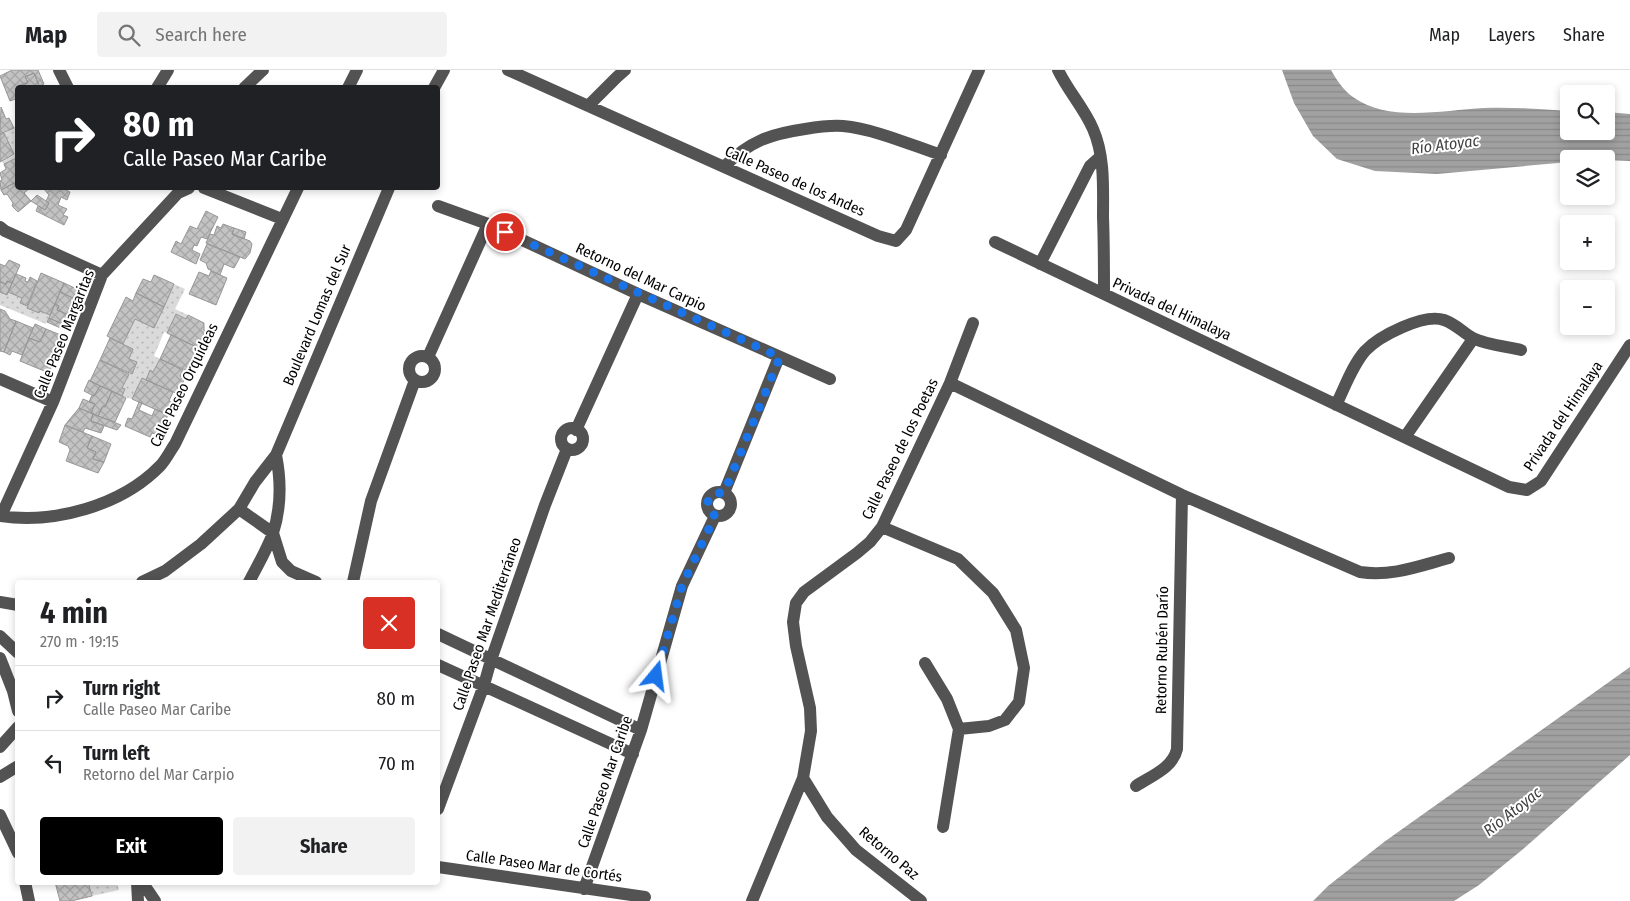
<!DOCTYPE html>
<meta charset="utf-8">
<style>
:root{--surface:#fff;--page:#f2f2f2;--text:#202124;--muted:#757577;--line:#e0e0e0;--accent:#000}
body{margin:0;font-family:"Fira Sans Condensed",sans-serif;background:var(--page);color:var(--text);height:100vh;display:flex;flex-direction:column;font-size:19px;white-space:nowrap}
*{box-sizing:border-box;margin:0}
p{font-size:16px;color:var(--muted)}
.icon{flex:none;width:28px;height:28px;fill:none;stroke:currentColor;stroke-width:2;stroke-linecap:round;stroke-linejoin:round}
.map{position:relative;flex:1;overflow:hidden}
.details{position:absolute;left:15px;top:510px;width:425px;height:305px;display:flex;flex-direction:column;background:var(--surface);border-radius:5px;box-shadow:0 2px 8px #0003}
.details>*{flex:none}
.hud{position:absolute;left:15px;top:15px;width:425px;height:105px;border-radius:5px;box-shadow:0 2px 8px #0003;background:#202124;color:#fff;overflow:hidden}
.buttons{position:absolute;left:1560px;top:15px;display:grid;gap:10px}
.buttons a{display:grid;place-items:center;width:55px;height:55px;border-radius:5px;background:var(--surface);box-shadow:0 2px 8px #0003;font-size:25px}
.pin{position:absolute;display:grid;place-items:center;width:42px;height:42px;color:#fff;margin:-21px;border:2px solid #fff;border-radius:50%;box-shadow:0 1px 5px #0007}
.me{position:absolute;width:55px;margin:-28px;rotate:16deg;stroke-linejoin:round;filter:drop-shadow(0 0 4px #0008)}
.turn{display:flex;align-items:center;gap:18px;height:105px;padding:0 25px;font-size:22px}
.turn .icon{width:65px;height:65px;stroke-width:2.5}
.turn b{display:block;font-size:35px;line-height:42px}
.round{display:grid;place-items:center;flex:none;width:52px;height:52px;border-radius:5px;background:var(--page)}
.summary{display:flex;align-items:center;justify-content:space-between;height:85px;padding:0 25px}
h1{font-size:30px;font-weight:700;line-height:38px}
.action{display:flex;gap:10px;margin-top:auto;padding:10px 25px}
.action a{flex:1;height:58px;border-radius:5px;background:var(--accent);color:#fff;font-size:20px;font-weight:700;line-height:58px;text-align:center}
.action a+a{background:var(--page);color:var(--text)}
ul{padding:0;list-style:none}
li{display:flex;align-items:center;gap:15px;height:65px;padding:0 25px;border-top:1px solid var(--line)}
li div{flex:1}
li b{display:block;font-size:19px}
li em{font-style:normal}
header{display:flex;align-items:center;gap:30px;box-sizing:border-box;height:70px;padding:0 25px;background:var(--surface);border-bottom:1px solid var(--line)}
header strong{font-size:24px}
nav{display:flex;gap:28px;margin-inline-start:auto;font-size:18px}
.search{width:350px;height:45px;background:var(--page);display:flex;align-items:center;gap:12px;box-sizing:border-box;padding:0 18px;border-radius:5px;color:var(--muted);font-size:19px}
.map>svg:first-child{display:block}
</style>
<header>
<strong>Map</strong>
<div class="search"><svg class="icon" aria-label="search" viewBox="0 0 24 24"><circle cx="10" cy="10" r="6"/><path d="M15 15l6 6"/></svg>Search here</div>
<nav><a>Map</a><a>Layers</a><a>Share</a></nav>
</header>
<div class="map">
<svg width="1630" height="831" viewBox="0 0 1630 831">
<defs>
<pattern id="garden-dots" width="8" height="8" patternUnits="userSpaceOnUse" patternTransform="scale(1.25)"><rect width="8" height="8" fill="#dadada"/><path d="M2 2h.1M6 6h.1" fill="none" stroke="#b9b9b9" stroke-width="1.8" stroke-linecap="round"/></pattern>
<pattern id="water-rules" width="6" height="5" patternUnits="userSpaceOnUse" patternTransform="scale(1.25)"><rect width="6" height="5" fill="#a1a1a1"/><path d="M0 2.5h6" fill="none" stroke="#898989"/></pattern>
<pattern id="building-cross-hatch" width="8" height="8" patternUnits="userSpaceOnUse" patternTransform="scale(1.25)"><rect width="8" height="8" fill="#c3c3c3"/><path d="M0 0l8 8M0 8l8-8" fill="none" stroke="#a6a6a6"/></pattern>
</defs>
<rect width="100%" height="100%" fill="#fff"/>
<path fill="url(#garden-dots)" d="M 17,56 L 17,87 L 4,94 L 2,91 L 14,84 L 4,63 Z
M 174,214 L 185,219 L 175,239 L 188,245 L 186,249 L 176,244 L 167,263 L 164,262 L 154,286 L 160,289 L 153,302 L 150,301 L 146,310 L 142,308 L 132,329 L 122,326 L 125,320 L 122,318 L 129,304 L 132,304 L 129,289 L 133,279 L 123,274 L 135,249 L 164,237 Z
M 0,222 L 8,222 L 22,228 L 20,233 L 39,243 L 40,241 L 50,245 L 46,254 L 0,235 Z
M 88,813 L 117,813 L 119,820 L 92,826 Z"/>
<path fill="url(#water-rules)" d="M 1282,0 L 1331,0 C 1336,9 1344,21 1353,27 C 1389,53 1442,40 1484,38 C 1512,37 1541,39 1569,41 L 1569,61 L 1606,61 L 1606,42 L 1630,44 L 1630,91 L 1606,90 L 1606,89 L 1569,89 L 1569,92 L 1437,104 L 1375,101 L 1337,89 L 1313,66 L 1294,33 Z
M 1630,597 L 1630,685 L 1522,780 L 1479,815 L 1454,831 L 1313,831 L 1328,816 L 1384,772 Z"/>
<path fill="url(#building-cross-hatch)" stroke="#979797" d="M 12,0 L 38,0 L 44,14 L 39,16 L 34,3 L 25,7 L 28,12 L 18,16 L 18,28 L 10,31 L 0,6 Z
M 34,3 L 40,18 L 18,18 L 28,12 L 25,7 Z
M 1,37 L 6,49 L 9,48 L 14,58 L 0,64 Z
M 4,63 L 14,84 L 0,92 L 0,65 Z
M 18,87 L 18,111 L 1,120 L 0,111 L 2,110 L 0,103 L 6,99 L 4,94 Z
M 18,111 L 18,118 L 30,118 L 24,123 L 31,131 L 18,142 L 12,136 L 13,133 L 7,124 L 4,125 L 1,120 Z
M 46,118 L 62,118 L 70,122 L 67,130 L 61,127 L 58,135 L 67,139 L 63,145 L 68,147 L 64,155 L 36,141 L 38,136 L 45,140 L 49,133 L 46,131 L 49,125 L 44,119 Z
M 37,125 L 49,133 L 45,140 L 31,131 Z
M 206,141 L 218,147 L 207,169 L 201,167 L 197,176 L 194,175 L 192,180 L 200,184 L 196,194 L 171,182 L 176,171 L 181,174 L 190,156 L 197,159 Z
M 223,154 L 234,158 L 232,164 L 250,171 L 252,174 L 250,183 L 245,189 L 206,173 L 210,164 L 214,165 L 217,156 L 221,158 Z
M 234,158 L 246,162 L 244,169 L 232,164 Z
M 207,174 L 240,187 L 234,198 L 224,194 L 220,205 L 208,199 L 206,193 L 200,190 Z
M 9,190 L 20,195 L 12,213 L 7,211 L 6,214 L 0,212 L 0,194 L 5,196 Z
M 211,201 L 227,208 L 216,235 L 189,224 L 199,202 L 209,206 Z
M 41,203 L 64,213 L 50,245 L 40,241 L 39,243 L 27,238 Z
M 16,204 L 26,208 L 25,211 L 28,212 L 30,207 L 37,211 L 27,236 L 20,233 L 22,228 L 8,222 Z
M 154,205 L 174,214 L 164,237 L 136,223 L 143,209 L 151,212 Z
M 7,211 L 12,213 L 7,225 L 0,222 L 0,212 L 6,214 Z
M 64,213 L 81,221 L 77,230 L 60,222 Z
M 60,222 L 77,230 L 71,246 L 57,240 L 59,236 L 55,234 Z
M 136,223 L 164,237 L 154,258 L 135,249 L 123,274 L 107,266 L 126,227 L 133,231 Z
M 55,234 L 59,236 L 57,240 L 71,246 L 67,256 L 49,248 Z
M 0,239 L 5,241 L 10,249 L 16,251 L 4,282 L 0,281 Z
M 176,244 L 186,249 L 188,245 L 204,253 L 204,260 L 208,263 L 203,274 L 200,273 L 201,279 L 167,263 Z
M 49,248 L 67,256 L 65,260 L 47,252 Z
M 16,251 L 33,258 L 22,285 L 12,281 L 10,285 L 4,282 Z
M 35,254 L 46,259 L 40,272 L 29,268 Z
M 46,259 L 63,266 L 49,303 L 20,291 L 29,268 L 40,272 Z
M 171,265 L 201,279 L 190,302 L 160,289 Z
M 110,268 L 133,279 L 129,289 L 137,292 L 132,304 L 100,290 Z
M 160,289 L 183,300 L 180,306 L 185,308 L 178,324 L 146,310 L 150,300 L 153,302 Z
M 100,290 L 129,304 L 122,318 L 125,319 L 122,326 L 90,311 Z
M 142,308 L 173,322 L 169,331 L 173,333 L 168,345 L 132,329 Z
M 89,310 L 100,316 L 94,326 L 84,321 Z
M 100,316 L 112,321 L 105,337 L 103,336 L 98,346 L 91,343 L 95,334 L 89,332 L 92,325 L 94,326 Z
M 112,321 L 126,328 L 115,352 L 98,346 L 103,336 L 105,337 Z
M 83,329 L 95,334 L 91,343 L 79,338 Z
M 139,332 L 142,333 L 139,340 L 152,346 L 155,339 L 168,345 L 164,353 L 161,352 L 155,364 L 152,363 L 150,367 L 125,356 L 128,348 L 132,349 Z
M 79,338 L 93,344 L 91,351 L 104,356 L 101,363 L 85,358 L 83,362 L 65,355 Z
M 93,344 L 98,346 L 121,355 L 117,360 L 91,351 Z
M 65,355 L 92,366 L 87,378 L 96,382 L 93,389 L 104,392 L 98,403 L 66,391 L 70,380 L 68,376 L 59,372 Z
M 92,366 L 111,374 L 104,392 L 93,389 L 96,382 L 87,378 Z
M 55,812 L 88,812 L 92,826 L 71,831 L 60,831 Z"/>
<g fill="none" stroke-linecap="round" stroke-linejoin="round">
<path stroke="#535353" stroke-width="12" d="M 59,0 L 68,18
M 508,0 L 878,166 L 896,171 L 906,160 L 979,0
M 1058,0 C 1068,21 1084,38 1093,59 C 1105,86 1103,119 1103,147 C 1104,173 1104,199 1104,224
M 157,18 L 168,0
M 244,18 L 263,0
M 348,18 L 357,0
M 434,18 L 444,0
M 588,36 L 617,7 L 625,0
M 724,97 C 749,71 771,64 805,59 C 817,57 830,55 843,56 C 875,59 911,75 941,85
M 204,118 L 282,149
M 438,136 L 488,154 L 638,224 L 830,309
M 0,157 L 5,161 L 102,205
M 995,172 L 1509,417 L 1527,420 L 1541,411 L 1630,275
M 1040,194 L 1090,96 L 1100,87
M409 299a13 13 0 1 1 26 0a13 13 0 1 1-26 0Z
M 428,287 L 488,154
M 0,309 L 53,332
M 950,313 L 1182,425 L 1360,502 C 1391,507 1419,496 1449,488
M 1336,335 C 1345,317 1352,296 1365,281 C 1379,266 1424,243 1444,250 C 1456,254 1463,263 1473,268 C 1484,274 1508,277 1521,280
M561 369a11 11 0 1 1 22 0a11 11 0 1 1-22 0Z
M 576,360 L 638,224
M 1405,367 L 1473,269
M707 434a12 12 0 1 1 24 0a12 12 0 1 1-24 0Z
M 724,423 L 779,287
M 239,439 L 273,463 L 282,492 L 291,501 L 316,512
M 0,446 C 54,454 121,436 160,396 C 166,390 170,381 175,374 L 298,118
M 1,446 L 53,332 L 102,205 L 178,123 L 189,118
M 882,457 L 958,489 L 993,523 L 1016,560 L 1024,598 L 1019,632 L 1005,650 L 989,656 L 959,659
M 142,512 L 165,501 L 201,474 L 239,439 L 255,412 L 276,385 L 389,118
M 249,512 C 257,496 267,480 273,463 C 281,438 281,410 276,385
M 353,512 L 371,431 L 415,310
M 0,532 L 18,535
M 438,564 L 641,660
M 0,566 L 18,583
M 0,588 L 13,621 L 18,641
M 925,593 L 947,629 L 959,659 L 943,757
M 438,595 L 633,684
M 0,677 L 18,657
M 0,707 L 18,696
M 803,708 L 827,747 L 856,780 L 921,831
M 1136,716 C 1151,706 1173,698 1177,679 L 1182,425
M 438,739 L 484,615 L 491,590 L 545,435 L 567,379
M 0,745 L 18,783
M 438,797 L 645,827
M 25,812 L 29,831
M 137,812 L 138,831
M 142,812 L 155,831
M 584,819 L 641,660 L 682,516 L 715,446
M 752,831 L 803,708 L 811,661 L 810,638 L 796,576 L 793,552 L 796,533 L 804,522 L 857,483 L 870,472 L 882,457 L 950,313 L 973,253"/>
</g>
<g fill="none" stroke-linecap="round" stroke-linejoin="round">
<path stroke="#1a73e8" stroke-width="9" stroke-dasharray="0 16.2" d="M 505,162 L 780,287 L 724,423 L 714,423 L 708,430 L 708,439 L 715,446 L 682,516 L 656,606"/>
</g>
<g text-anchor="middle" stroke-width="4" stroke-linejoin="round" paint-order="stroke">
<g font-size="15" fill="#000" stroke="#fff">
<text transform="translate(795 111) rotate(24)" y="5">Calle Paseo de los Andes</text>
<text transform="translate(641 207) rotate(25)" y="5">Retorno del Mar Carpio</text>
<text transform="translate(1172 239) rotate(25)" y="5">Privada del Himalaya</text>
<text transform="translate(317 245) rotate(-67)" y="5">Boulevard Lomas del Sur</text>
<text transform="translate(64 264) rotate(-68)" y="5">Calle Paseo Margaritas</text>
<text transform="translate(184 315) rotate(-64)" y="5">Calle Paseo Orquídeas</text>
<text transform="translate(1563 346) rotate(-56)" y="5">Privada del Himalaya</text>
<text transform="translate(900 379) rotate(-64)" y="5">Calle Paseo de los Poetas</text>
<text transform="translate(487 554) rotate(-71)" y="5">Calle Paseo Mar Mediterráneo</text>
<text transform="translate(1162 580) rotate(-89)" y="5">Retorno Rubén Darío</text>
<text transform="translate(605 712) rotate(-71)" y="5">Calle Paseo Mar Caribe</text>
<text transform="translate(889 783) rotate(40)" y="5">Retorno Paz</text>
<text transform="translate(544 796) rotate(8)" y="5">Calle Paseo Mar de Cortés</text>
</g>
<g font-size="16" font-style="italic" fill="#424242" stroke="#fff">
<text transform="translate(1445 74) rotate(-7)" y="6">Río Atoyac</text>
<text transform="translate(1512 741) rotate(-38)" y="6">Río Atoyac</text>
</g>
</g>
</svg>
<div class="buttons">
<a><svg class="icon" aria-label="search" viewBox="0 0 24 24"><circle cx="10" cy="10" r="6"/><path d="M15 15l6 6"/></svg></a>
<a><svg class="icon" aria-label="layers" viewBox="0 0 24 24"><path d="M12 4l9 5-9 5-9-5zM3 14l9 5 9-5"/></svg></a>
<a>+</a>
<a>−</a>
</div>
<div class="pin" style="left:505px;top:162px;background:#d93025"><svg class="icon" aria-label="arrive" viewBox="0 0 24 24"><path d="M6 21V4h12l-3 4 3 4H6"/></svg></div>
<svg class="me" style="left:656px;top:606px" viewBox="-20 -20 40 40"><path d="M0-17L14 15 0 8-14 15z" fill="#1a73e8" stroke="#fff" stroke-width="4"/></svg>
<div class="hud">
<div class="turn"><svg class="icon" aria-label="right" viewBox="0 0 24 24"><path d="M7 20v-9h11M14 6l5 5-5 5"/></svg><div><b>80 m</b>Calle Paseo Mar Caribe</div></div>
</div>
<section class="details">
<div class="summary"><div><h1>4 min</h1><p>270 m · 19:15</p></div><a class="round" style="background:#d93025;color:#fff"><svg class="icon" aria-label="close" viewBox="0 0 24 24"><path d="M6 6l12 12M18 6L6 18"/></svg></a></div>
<ul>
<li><svg class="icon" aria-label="right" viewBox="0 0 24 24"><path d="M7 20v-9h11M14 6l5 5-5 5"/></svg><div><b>Turn right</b><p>Calle Paseo Mar Caribe</p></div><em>80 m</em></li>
<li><svg class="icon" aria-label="left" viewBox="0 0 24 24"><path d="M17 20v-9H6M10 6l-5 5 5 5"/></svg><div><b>Turn left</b><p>Retorno del Mar Carpio</p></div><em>70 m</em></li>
</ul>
<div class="action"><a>Exit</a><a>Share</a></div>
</section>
</div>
